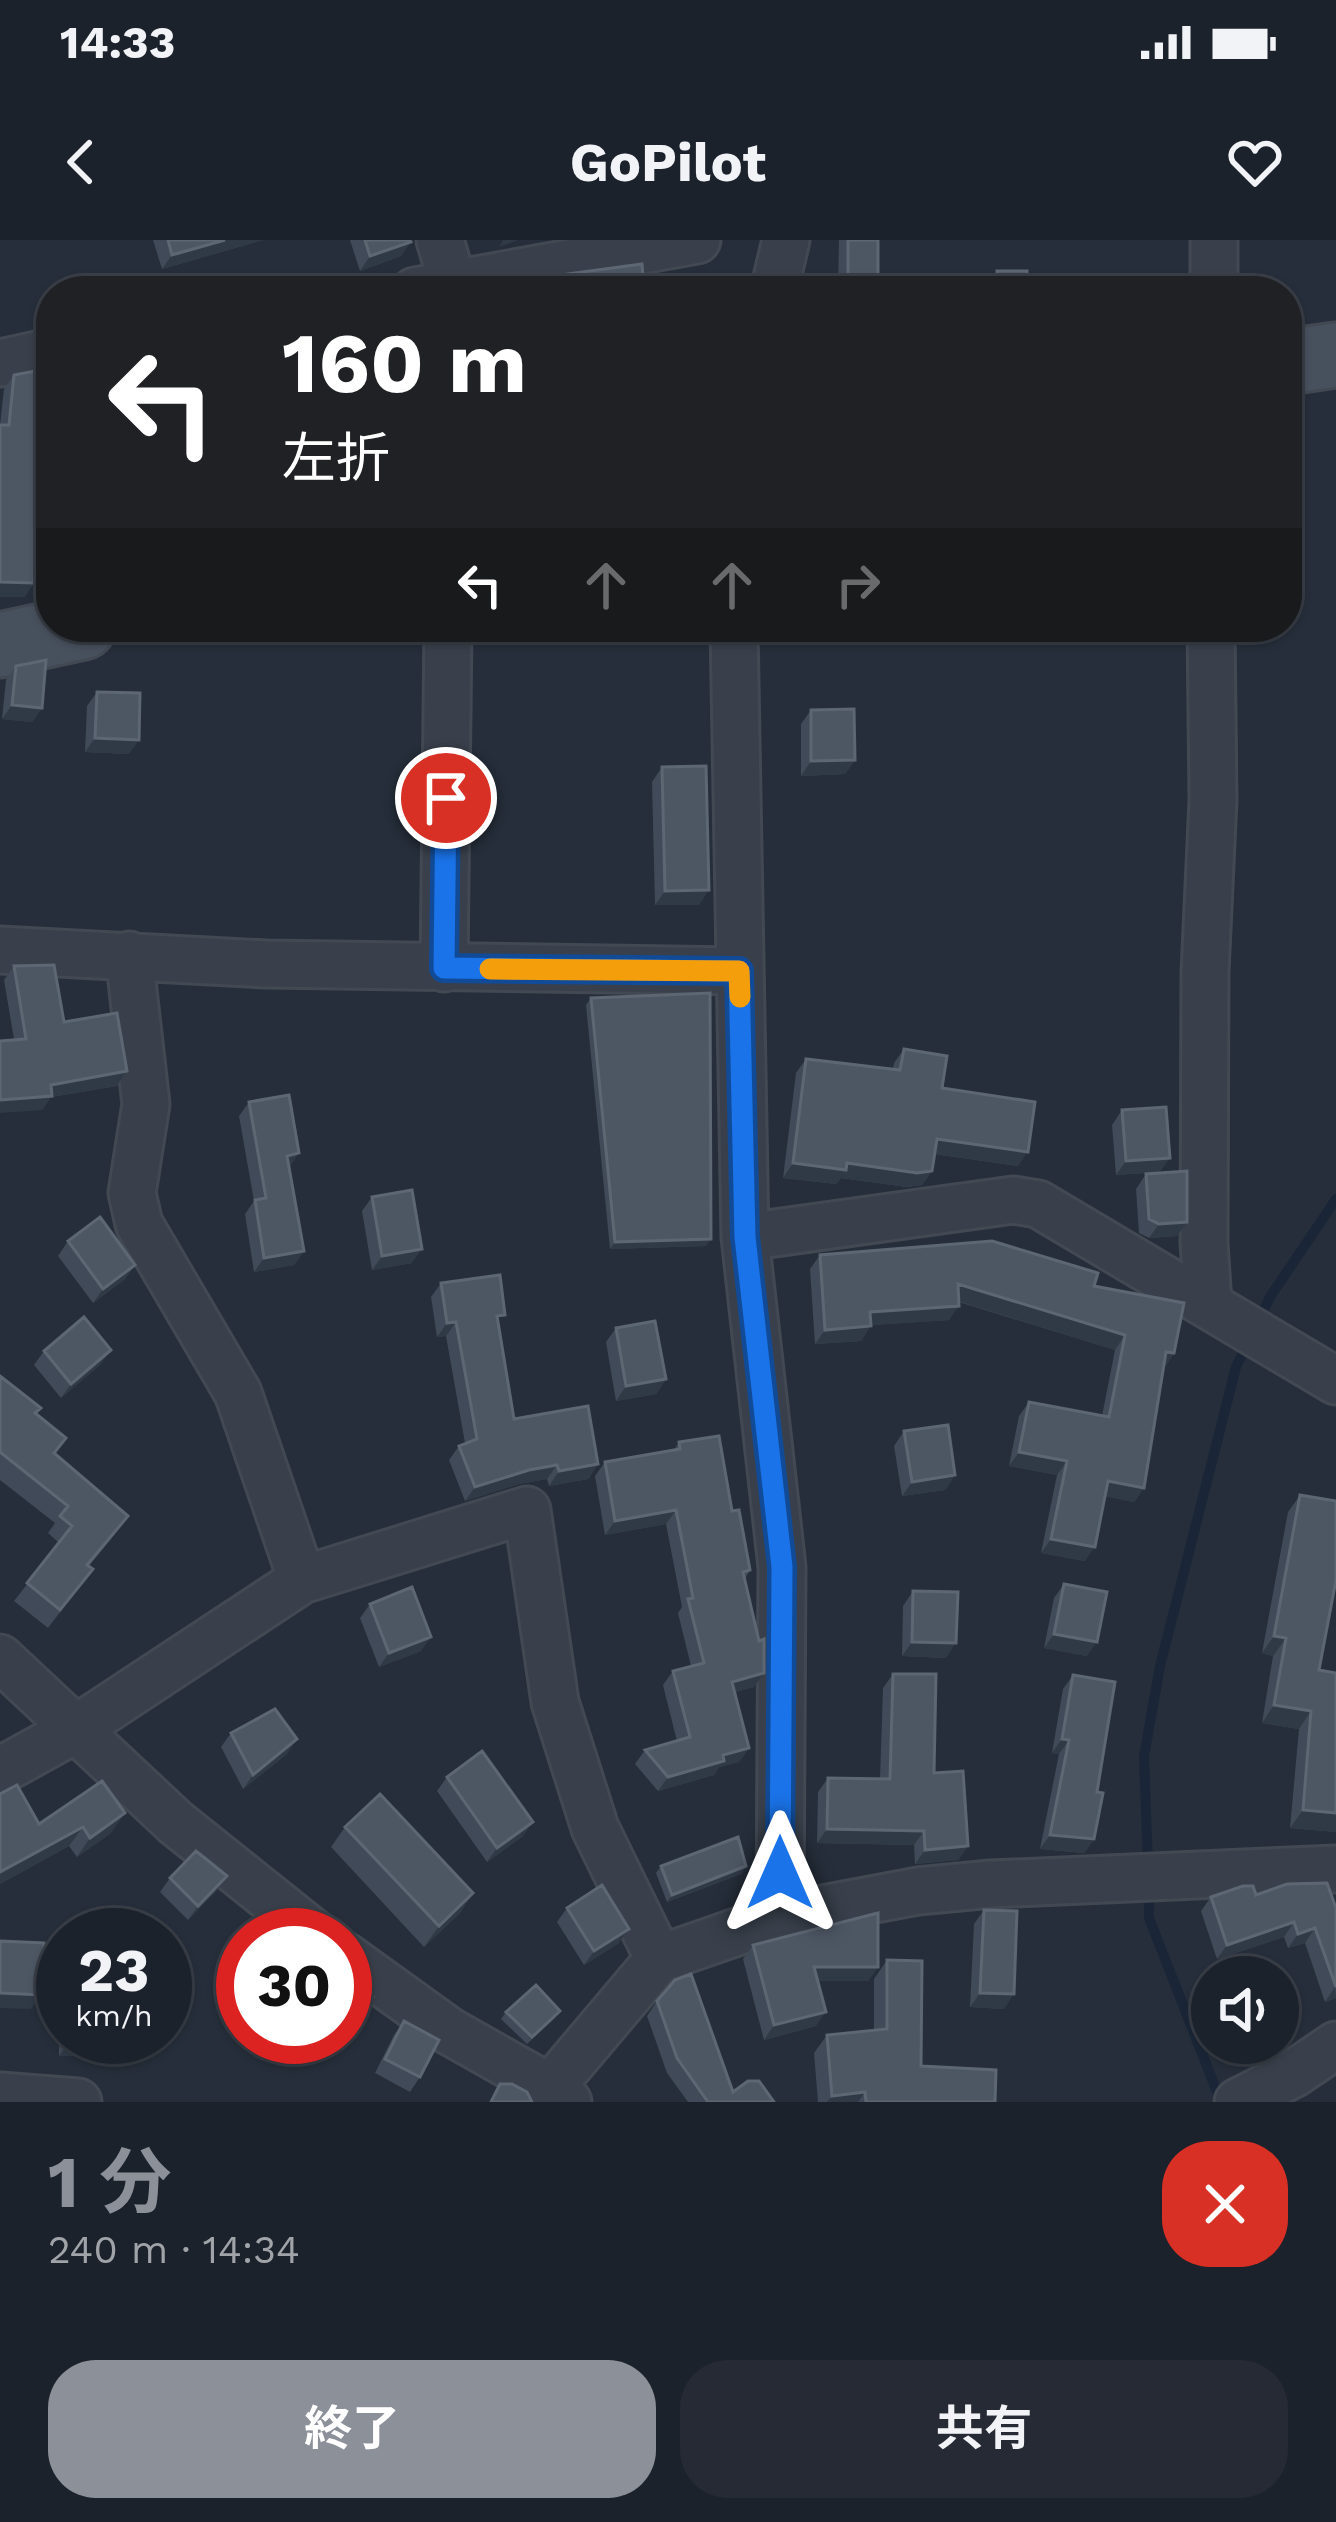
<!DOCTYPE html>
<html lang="ja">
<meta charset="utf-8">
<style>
:root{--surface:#1c222c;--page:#252a34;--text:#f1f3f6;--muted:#a0a4a9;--line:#3a3f48;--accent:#8c9099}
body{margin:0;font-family:"Work Sans","Noto Sans JP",sans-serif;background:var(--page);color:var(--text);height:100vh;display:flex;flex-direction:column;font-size:45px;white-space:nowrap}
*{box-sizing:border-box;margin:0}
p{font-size:39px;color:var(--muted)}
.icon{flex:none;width:66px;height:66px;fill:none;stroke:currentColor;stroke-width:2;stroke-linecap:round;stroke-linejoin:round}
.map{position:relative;height:1862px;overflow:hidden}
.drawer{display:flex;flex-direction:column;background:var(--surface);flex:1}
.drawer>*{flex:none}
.guide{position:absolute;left:36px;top:36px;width:1266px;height:366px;border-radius:48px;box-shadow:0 3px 9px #0004,0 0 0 3px var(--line);background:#202124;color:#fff;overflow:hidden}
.fabs{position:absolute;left:1191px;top:1716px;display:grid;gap:24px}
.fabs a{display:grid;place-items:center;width:108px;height:108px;border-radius:50%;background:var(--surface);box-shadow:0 3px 9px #0004,0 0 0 3px var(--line);font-size:60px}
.speed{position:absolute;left:36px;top:1668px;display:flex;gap:24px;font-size:60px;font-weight:700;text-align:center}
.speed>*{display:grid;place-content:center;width:156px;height:156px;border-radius:50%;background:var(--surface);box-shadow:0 3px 9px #0004,0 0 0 3px var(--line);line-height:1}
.speed small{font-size:30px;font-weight:400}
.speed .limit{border:18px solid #d22;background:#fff;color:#111}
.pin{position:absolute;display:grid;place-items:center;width:102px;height:102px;color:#fff;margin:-51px;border:6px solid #fff;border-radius:50%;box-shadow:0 3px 12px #0007}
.me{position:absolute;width:132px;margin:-66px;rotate:0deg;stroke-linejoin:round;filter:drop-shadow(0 0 9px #0008)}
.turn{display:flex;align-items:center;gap:42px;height:252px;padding:0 48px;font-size:54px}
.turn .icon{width:156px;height:156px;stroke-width:2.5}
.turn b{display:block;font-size:84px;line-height:102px}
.lanes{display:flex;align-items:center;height:114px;padding:0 48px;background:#0003;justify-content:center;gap:60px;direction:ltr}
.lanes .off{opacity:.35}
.round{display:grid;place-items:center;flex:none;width:126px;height:126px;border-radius:48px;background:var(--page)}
.head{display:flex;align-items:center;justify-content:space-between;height:204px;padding:0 48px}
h1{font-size:72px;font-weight:700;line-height:90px;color:var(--accent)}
.primary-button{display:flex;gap:24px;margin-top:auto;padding:24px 48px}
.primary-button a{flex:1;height:138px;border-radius:48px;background:var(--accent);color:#fff;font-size:48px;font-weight:700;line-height:138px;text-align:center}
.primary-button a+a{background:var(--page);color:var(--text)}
.status{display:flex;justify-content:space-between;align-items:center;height:84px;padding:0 60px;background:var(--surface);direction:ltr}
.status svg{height:33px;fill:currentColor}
header{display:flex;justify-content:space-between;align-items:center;height:156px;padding:0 48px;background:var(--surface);font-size:54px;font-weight:700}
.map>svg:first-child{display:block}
</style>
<div class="status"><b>14:33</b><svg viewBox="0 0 49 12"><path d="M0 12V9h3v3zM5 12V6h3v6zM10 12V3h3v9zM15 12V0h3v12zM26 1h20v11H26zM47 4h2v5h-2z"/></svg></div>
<header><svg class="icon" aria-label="back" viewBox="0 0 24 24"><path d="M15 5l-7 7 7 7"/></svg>GoPilot<svg class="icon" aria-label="heart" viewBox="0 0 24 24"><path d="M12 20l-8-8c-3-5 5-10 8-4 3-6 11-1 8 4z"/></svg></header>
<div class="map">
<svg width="1336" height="1862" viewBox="0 0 1336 1862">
<rect width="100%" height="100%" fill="#252e3a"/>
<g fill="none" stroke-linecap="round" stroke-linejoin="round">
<path stroke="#1a2637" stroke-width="10" d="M 1257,1084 L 1270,1057 L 1336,959
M 1148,1626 L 1144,1516 L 1160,1426 L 1236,1127 L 1249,1101
M 1149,1651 L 1149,1678 L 1221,1862"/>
<defs>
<path id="street" d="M 440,0 L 455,51
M 415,51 L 697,0
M 774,51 L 786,0
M 1214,51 L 1214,0
M 0,123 L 51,112
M 734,387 L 745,997 L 782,1327 L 780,1677
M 0,710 L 266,724 L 739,731
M 129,715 L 146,864 L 132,953 L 139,984 L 238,1153 L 302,1340
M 444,728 L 448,387
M 745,997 L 1013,960 L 1038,964 L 1336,1141
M 1208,1063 L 1204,1003 L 1205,732 L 1213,560 L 1211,387
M 0,1418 L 176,1583 L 316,1695
M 0,1531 L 76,1489 L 302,1340 L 527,1270 L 555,1462 L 595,1588 L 659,1719
M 345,1716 L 449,1791 L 550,1848 L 568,1862
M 0,1856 L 78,1862
M 544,1862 L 550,1848 L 659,1719 L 780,1677 L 918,1651 L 991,1644 L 1336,1629
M 1238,1862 L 1295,1833 L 1336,1805"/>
<path id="secondary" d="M 1287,122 L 1336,115
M 0,405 L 83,387"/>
</defs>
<use href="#street" stroke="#424953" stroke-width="51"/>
<use href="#secondary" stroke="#424953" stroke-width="69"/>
<use href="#street" stroke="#39404b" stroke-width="45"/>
<use href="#secondary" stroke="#47505d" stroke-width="63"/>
</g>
<path fill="#414a58" d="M 153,0 L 263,0 L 162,29 Z
M 350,0 L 410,0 L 401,16 L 360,31 Z
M 839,0 L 878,0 L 878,51 L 838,51 Z
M 997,31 L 1027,51 L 987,51 L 987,45 Z
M 545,37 L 644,51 L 535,51 Z
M 51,128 L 51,212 L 39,211 L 34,343 L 24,357 L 0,185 L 4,149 L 14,135 Z
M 16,426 L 42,468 L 32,482 L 2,479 L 6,440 Z
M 97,452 L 129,514 L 85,512 L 87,466 Z
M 811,470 L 855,520 L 845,534 L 801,536 L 801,484 Z
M 662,527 L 699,665 L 655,665 L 652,542 Z
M 14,726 L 64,782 L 127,831 L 117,846 L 51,857 L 42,870 L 14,799 L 4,740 Z
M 591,758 L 706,1006 L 610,1009 L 586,765 Z
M 904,809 L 1018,926 L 934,914 L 932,931 L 922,945 L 907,947 L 841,938 L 836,944 L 783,938 L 796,833 L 806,819 L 893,829 L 894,823 Z
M 249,862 L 289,927 L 304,1011 L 294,1025 L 254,1032 L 245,974 L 254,961 L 239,876 Z
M 1122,870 L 1160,932 L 1116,935 L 1112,885 Z
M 1146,934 L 1177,996 L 1149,998 L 1139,993 L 1136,949 Z
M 372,957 L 412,1023 L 372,1030 L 362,971 Z
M 68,1001 L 135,1025 L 125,1039 L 93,1063 L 58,1016 Z
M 820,1015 L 1094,1046 L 1174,1113 L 1164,1128 L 1144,1248 L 1134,1262 L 1105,1256 L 1085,1321 L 1041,1313 L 1057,1235 L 1009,1226 L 1019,1176 L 1029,1162 L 1102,1176 L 1115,1110 L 959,1062 L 949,1080 L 871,1085 L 861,1101 L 815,1104 L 810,1029 Z
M 441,1043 L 498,1085 L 514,1179 L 598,1224 L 588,1239 L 549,1246 L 547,1239 L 519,1244 L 465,1261 L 449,1220 L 459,1206 L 465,1203 L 446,1096 L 437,1097 L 431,1057 Z
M 616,1088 L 666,1139 L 656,1154 L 616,1161 L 606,1102 Z
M 44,1111 L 101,1124 L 61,1158 L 34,1125 Z
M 0,1136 L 37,1174 L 66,1198 L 55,1214 L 115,1294 L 89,1326 L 93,1329 L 48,1388 L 14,1361 L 59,1303 L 48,1293 L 55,1283 L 0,1240 Z
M 904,1191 L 955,1235 L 945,1250 L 902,1256 L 894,1206 Z
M 679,1202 L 732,1271 L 750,1330 L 745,1339 L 754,1447 L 735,1452 L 749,1508 L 739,1522 L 719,1527 L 714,1535 L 658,1551 L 635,1524 L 645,1510 L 677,1501 L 663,1445 L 673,1431 L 691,1426 L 678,1373 L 682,1367 L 666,1284 L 605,1295 L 595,1236 L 605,1222 L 674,1210 Z
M 1300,1255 L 1319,1430 L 1336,1433 L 1336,1592 L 1290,1588 L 1299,1489 L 1262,1483 L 1273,1416 L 1262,1413 L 1288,1272 Z
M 1064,1344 L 1087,1416 L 1044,1408 L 1054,1358 Z
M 913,1351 L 946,1418 L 902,1416 L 903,1366 Z
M 370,1364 L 421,1411 L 379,1427 L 360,1378 Z
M 893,1434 L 934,1533 L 968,1606 L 958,1620 L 915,1624 L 914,1605 L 817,1603 L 818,1552 L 828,1538 L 880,1539 L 883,1448 Z
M 1073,1435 L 1094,1599 L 1084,1613 L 1040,1609 L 1059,1514 L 1052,1513 L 1063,1449 Z
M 231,1493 L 287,1514 L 243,1549 L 221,1507 Z
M 447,1537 L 523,1596 L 487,1622 L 437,1551 Z
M 102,1541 L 111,1593 L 77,1617 L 69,1606 L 0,1644 L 0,1554 L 39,1584 Z
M 345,1587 L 473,1653 L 459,1674 L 424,1707 L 331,1607 Z
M 661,1626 L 746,1626 L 741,1634 L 667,1662 L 656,1633 Z
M 170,1638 L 217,1650 L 188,1680 L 160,1652 Z
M 1256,1655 L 1336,1668 L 1336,1758 L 1325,1762 L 1305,1703 L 1288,1708 L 1284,1697 L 1217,1719 L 1201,1671 L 1211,1657 Z
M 567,1668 L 619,1703 L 584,1725 L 557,1682 Z
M 984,1670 L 1004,1769 L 970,1767 L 974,1684 Z
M 753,1705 L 878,1727 L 868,1741 L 818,1741 L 816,1786 L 764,1800 L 743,1719 Z
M 887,1720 L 921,1826 L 995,1862 L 818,1862 L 814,1813 L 827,1795 L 874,1791 L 874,1739 Z
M 63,1746 L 63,1797 L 116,1797 L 116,1801 L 106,1815 L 59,1816 L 58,1753 Z
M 657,1761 L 733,1852 L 774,1862 L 688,1862 L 667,1833 L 647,1776 Z
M 560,1771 L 555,1778 L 527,1804 L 501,1779 L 506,1772 Z
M 404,1781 L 420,1837 L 410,1852 L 375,1833 L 394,1795 Z"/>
<path fill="#303a47" d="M 225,0 L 263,0 L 162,29 L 172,15 Z
M 503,0 L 518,0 L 499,7 Z
M 411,2 L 401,16 L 360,31 L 370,16 Z
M 39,197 L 51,197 L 51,212 L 29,211 Z
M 0,342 L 34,343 L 24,357 L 0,357 Z
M 12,465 L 42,468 L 32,482 L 2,479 Z
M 95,498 L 139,500 L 129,514 L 85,512 Z
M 855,520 L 845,534 L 801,536 L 811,521 Z
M 709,650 L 699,665 L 655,665 L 665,651 Z
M 127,831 L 117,846 L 51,857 L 42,870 L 0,873 L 0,860 L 51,845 Z
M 937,899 L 1028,912 L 1018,926 L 927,913 Z
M 299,913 L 289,928 L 287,916 Z
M 1170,918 L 1160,932 L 1116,935 L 1126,921 Z
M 793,923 L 847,923 L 932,931 L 922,945 L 907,947 L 841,938 L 836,944 L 783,938 Z
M 1187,982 L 1177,996 L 1149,998 L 1159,984 Z
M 711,999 L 706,1006 L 610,1009 L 615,1002 Z
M 422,1009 L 412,1023 L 372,1030 L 382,1016 Z
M 304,1011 L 294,1025 L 254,1032 L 264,1018 Z
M 135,1025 L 125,1039 L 93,1063 L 103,1049 Z
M 958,1044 L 1125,1095 L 1115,1110 L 948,1058 Z
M 959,1066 L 949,1080 L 860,1086 L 870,1072 Z
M 456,1082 L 446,1096 L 437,1097 L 447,1083 Z
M 871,1086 L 861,1101 L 815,1104 L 825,1090 Z
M 111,1110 L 101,1124 L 61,1158 L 71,1144 Z
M 1166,1112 L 1174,1113 L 1164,1128 Z
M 666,1139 L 656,1154 L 616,1161 L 626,1146 Z
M 1019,1212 L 1067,1221 L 1057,1235 L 1009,1226 Z
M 598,1224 L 588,1239 L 549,1246 L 559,1231 Z
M 557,1225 L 547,1239 L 519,1244 L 465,1261 L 475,1247 L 529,1230 Z
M 955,1235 L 945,1250 L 902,1256 L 912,1242 Z
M 1108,1241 L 1144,1248 L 1134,1262 L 1098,1255 Z
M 676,1270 L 666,1284 L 605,1295 L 615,1281 Z
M 1051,1299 L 1095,1307 L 1085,1321 L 1041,1313 Z
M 1054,1394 L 1097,1402 L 1087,1416 L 1044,1408 Z
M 1274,1396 L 1286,1398 L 1273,1416 L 1262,1413 Z
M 431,1397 L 421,1411 L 379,1427 L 389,1413 Z
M 912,1402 L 956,1403 L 946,1418 L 902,1416 Z
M 764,1433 L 754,1447 L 722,1456 L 732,1442 Z
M 1274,1465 L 1311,1471 L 1299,1489 L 1262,1483 Z
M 297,1499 L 287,1514 L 243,1549 L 253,1535 Z
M 1062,1499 L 1069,1500 L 1059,1514 L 1052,1513 Z
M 749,1508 L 739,1522 L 719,1527 L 714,1535 L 658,1551 L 668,1537 L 723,1515 Z
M 1303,1570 L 1336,1573 L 1336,1592 L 1290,1588 Z
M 125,1573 L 111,1593 L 77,1617 L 90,1598 Z
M 533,1582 L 523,1596 L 487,1622 L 497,1608 Z
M 83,1587 L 69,1606 L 0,1644 L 0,1632 Z
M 827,1589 L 924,1591 L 914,1605 L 817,1603 Z
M 1050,1595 L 1094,1599 L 1084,1613 L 1040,1609 Z
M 968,1606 L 958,1620 L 915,1624 L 925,1610 Z
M 746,1626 L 741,1634 L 667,1662 L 672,1655 Z
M 227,1636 L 217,1650 L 188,1680 L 198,1666 Z
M 473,1653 L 459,1674 L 424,1707 L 439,1686 Z
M 1294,1682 L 1284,1697 L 1217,1719 L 1227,1705 Z
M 1315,1688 L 1305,1703 L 1288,1708 L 1298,1694 Z
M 629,1689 L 619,1703 L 584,1725 L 594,1711 Z
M 814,1727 L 878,1727 L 868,1741 L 804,1741 Z
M 1335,1747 L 1336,1758 L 1325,1762 Z
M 0,1753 L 41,1755 L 31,1769 L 0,1768 Z
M 980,1753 L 1014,1754 L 1004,1769 L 970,1767 Z
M 373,1757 L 363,1771 L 345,1790 L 345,1785 Z
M 826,1772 L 816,1786 L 764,1800 L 774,1785 Z
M 116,1801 L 106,1815 L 59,1816 L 69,1802 Z
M 865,1852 L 858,1862 L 827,1862 L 832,1856 Z"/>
<path fill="#4d5764" stroke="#5d6673" stroke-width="3" d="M 168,0 L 225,0 L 172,15 Z
M 365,0 L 410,0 L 411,2 L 370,16 Z
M 848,0 L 878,0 L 878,51 L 848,51 Z
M 642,24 L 644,51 L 546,51 L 545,37 Z
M 997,31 L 1027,31 L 1027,51 L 997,51 Z
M 51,128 L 51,197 L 39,197 L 34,343 L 0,342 L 0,185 L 9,185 L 14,135 Z
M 46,420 L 42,468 L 12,465 L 16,426 Z
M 97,452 L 140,453 L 139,500 L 95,498 Z
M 854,469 L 855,520 L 811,521 L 811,470 Z
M 706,526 L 709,650 L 665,651 L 662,527 Z
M 54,725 L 64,782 L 117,773 L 127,831 L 51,845 L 52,856 L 0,860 L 0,801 L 26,799 L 14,726 Z
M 710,753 L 711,999 L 615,1002 L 591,758 Z
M 904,809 L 947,816 L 942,848 L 1035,862 L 1028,912 L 937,899 L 932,931 L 917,933 L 847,923 L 846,930 L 793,923 L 806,819 L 900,830 Z
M 289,855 L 299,913 L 287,916 L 304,1011 L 264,1018 L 255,960 L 266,958 L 249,862 Z
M 1166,867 L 1170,918 L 1126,921 L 1122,870 Z
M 1187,931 L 1187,982 L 1159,984 L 1149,979 L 1146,934 Z
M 412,950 L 422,1009 L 382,1016 L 372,957 Z
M 100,977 L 135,1025 L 103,1049 L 68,1001 Z
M 992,1001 L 1098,1033 L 1094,1046 L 1184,1063 L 1174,1113 L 1166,1112 L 1144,1248 L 1108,1241 L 1095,1307 L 1051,1299 L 1067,1221 L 1019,1212 L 1029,1162 L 1109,1177 L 1125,1095 L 958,1044 L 959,1066 L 870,1072 L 871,1086 L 825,1090 L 820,1015 Z
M 500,1035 L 505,1075 L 497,1076 L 514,1179 L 588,1166 L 598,1224 L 559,1231 L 557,1225 L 529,1230 L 475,1247 L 459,1206 L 477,1199 L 456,1082 L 447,1083 L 441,1043 Z
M 84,1077 L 111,1110 L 71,1144 L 44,1111 Z
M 655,1081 L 666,1139 L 626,1146 L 616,1088 Z
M 0,1136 L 41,1168 L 35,1173 L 66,1198 L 54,1213 L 128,1276 L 87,1325 L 93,1329 L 60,1370 L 27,1343 L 72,1286 L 60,1276 L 68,1266 L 0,1212 Z
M 948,1185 L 955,1235 L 912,1242 L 904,1191 Z
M 719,1196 L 732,1271 L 739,1270 L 750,1330 L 743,1332 L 759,1401 L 764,1399 L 764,1433 L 732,1442 L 749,1508 L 723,1515 L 724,1521 L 668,1537 L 645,1510 L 690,1497 L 673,1431 L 704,1423 L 688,1359 L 693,1358 L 676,1270 L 615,1281 L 605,1222 L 680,1209 L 679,1202 Z
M 1300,1255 L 1336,1261 L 1336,1340 L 1319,1430 L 1336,1433 L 1336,1573 L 1303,1570 L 1311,1471 L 1274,1465 L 1286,1398 L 1274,1396 Z
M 1064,1344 L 1107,1352 L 1097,1402 L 1054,1394 Z
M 412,1347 L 431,1397 L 389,1413 L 370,1364 Z
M 913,1351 L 958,1352 L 956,1403 L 912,1402 Z
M 893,1434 L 936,1434 L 934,1533 L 963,1531 L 968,1606 L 925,1610 L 924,1591 L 827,1589 L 828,1538 L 890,1539 Z
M 1073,1435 L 1115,1442 L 1097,1552 L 1103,1553 L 1094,1599 L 1050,1595 L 1069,1500 L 1062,1499 Z
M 275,1469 L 297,1499 L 253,1535 L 231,1493 Z
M 482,1511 L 533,1582 L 497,1608 L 447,1537 Z
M 102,1541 L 125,1573 L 90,1598 L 83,1587 L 0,1632 L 0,1554 L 17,1545 L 39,1584 Z
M 380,1554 L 473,1653 L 439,1686 L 345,1587 Z
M 738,1597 L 746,1626 L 672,1655 L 661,1626 Z
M 196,1611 L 227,1636 L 198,1666 L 170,1638 Z
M 1327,1643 L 1336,1668 L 1336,1747 L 1315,1688 L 1298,1694 L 1294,1682 L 1227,1705 L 1211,1657 L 1243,1646 L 1253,1646 L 1256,1655 L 1287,1644 Z
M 602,1645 L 629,1689 L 594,1711 L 567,1668 Z
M 984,1670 L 1017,1671 L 1014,1754 L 980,1753 Z
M 878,1673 L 878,1727 L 814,1727 L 826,1772 L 774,1785 L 753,1705 Z
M 283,1681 L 304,1695 L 268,1695 Z
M 0,1701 L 44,1703 L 41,1755 L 0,1753 Z
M 887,1720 L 922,1721 L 921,1826 L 996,1830 L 995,1862 L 866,1862 L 865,1852 L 832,1856 L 827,1795 L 887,1789 Z
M 345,1729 L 373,1757 L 345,1785 Z
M 691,1734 L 733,1852 L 748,1841 L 759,1841 L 774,1862 L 708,1862 L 677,1818 L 657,1761 L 675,1740 Z
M 536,1745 L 560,1771 L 532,1797 L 506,1772 Z
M 404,1781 L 439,1800 L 420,1837 L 385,1819 Z
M 69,1797 L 116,1797 L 116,1801 L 69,1802 Z
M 500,1844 L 512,1844 L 527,1852 L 532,1862 L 491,1862 Z"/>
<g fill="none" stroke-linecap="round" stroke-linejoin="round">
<defs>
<path id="route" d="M 446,558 L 444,728 L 739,731 L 745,997 L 782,1327 L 780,1633"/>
</defs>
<use href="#route" stroke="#114b97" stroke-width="30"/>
<use href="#route" stroke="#1a73e8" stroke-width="21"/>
<path stroke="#f59e0b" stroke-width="21" d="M 490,729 L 739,731 L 740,757"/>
</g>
</svg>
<div class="fabs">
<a><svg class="icon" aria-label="sound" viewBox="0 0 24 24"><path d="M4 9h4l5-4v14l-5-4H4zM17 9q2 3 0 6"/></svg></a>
</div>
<div class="speed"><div>23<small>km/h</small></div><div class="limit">30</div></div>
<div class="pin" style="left:446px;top:558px;background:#d93025"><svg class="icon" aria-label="arrive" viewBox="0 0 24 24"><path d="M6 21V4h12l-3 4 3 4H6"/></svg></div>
<svg class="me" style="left:780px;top:1633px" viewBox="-20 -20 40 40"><path d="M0-17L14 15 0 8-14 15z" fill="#1a73e8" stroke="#fff" stroke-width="4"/></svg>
<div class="guide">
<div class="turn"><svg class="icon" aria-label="left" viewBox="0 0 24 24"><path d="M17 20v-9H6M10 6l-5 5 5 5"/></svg><div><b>160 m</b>左折</div></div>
<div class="lanes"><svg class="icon" aria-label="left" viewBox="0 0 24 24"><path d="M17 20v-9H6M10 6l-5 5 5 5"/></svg><svg class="icon off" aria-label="ahead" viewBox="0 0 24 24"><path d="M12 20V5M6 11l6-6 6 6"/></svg><svg class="icon off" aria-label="ahead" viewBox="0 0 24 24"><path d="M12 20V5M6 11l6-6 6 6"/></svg><svg class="icon off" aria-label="right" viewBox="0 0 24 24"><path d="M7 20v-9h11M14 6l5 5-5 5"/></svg></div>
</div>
</div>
<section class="drawer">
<div class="head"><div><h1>1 分</h1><p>240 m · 14:34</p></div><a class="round" style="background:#d93025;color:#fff"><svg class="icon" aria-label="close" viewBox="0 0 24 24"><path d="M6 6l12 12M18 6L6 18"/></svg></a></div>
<div class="primary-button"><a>終了</a><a>共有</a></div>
</section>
